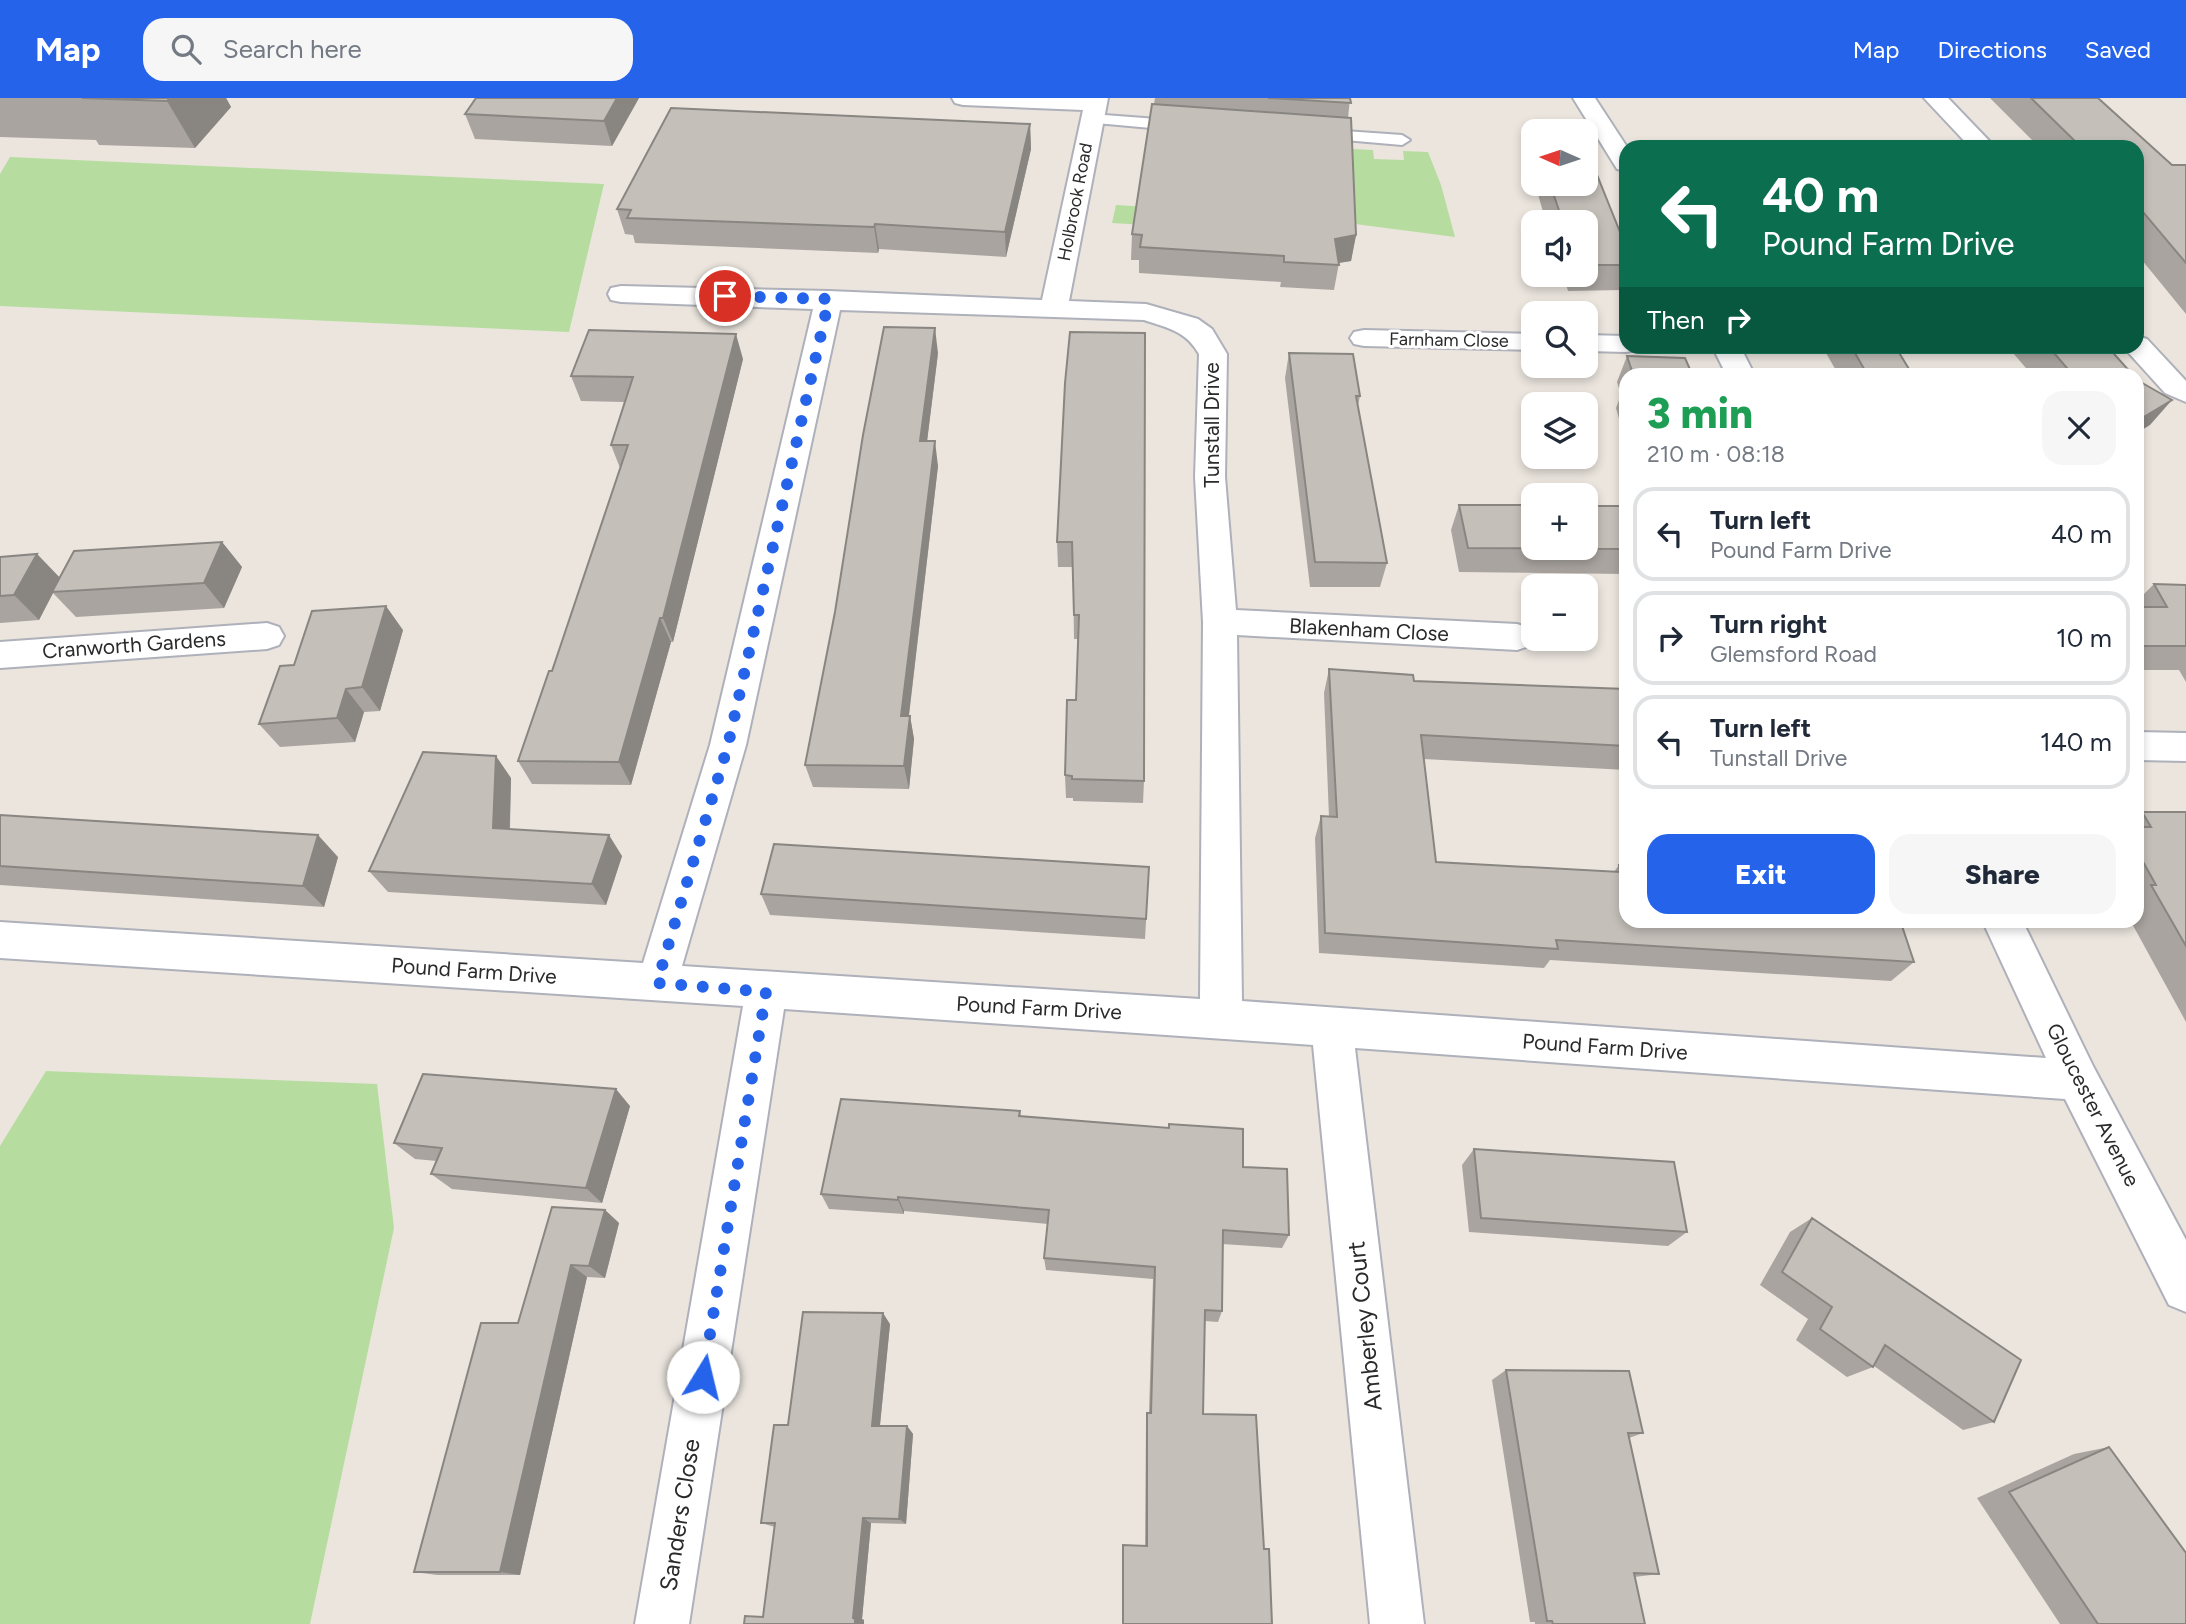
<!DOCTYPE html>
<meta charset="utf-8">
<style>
:root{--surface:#fff;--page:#f6f6f7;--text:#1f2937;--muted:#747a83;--line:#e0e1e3;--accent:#2563eb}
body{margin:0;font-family:Figtree,sans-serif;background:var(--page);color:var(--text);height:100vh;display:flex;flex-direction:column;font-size:26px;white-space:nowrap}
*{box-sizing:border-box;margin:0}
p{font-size:23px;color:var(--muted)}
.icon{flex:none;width:38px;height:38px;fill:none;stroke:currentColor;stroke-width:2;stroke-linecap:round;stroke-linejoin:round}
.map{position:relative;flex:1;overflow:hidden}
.side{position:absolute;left:1619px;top:270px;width:525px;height:560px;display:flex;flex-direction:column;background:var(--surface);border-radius:21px;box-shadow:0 4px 10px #0003}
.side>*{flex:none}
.top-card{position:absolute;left:1619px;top:42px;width:525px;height:214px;border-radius:21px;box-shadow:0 4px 10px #0003;background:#0b6e4f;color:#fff;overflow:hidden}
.needle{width:46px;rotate:273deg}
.fabs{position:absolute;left:1521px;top:21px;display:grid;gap:14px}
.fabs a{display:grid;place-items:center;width:77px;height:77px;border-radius:14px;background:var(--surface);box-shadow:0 4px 10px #0003;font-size:35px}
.pin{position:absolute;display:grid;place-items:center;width:60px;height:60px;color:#fff;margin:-30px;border:4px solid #fff;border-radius:50%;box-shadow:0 2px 7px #0007}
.me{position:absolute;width:77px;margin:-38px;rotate:9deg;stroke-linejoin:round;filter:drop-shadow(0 0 5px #0008)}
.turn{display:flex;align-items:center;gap:24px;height:147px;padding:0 28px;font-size:32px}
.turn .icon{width:91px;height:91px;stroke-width:2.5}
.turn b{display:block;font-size:49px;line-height:60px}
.then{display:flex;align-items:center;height:66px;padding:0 28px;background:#0003;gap:14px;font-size:26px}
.round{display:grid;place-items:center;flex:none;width:74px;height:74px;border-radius:21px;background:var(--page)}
.summary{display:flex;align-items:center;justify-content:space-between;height:119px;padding:0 28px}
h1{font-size:42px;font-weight:800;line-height:52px;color:#1e9e55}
.button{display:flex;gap:14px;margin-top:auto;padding:14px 28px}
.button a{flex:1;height:80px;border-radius:21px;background:var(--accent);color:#fff;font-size:28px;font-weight:800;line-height:80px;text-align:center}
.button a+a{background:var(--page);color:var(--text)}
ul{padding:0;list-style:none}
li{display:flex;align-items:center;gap:21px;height:94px;margin:0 14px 10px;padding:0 14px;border:4px solid var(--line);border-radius:21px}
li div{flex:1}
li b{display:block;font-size:26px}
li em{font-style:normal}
header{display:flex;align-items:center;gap:42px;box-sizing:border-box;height:98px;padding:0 35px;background:var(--accent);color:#fff}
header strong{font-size:33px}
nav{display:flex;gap:38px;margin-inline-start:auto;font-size:24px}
.search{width:490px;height:63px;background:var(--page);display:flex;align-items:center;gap:18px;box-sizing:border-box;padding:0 24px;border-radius:21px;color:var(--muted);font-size:26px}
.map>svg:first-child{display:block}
</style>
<header>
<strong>Map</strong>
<div class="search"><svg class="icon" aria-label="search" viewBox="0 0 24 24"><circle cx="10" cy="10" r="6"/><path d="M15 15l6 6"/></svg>Search here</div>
<nav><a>Map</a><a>Directions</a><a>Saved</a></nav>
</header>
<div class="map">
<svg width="2186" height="1526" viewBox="0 0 2186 1526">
<rect width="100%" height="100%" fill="#ebe5de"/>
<path fill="#b6dd9f" d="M 1353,51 L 1373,52 L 1374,61 L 1404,62 L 1403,53 L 1428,54 L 1441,87 L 1455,139 L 1355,126 L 1356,140 L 1112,125 L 1116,107 L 1354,121 Z
M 10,59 L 604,86 L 569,234 L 0,208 L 0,76 Z
M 46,973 L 377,986 L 394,1130 L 310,1526 L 0,1526 L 0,1048 Z"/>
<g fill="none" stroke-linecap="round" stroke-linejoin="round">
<defs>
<path id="lane" d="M 1091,16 L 1184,23 L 1192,28 L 1184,33 L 1085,24 L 1083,21 L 1085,18 Z
M 1316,31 L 1402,37 L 1410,42 L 1402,47 L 1310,39 L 1308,36 Z"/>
<path id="street" d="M 952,0 L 1108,0 L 1069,203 L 1146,206 L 1198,221 L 1212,231 L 1227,256 L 1225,379 L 1236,512 L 1517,526 L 1529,530 L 1533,537 L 1529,548 L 1517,552 L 1237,537 L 1242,903 L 2046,960 L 1982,822 L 2022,822 L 2093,968 L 2186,1142 L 2186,1214 L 2169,1207 L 2065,1001 L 1355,950 L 1424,1526 L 1370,1526 L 1313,947 L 784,911 L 689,1526 L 635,1526 L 743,908 L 0,860 L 0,824 L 643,865 L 710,647 L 813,211 L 621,204 L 611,202 L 608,196 L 611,190 L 621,188 L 829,193 L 1042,202 L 1083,12 L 963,7 L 955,5 ZM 840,212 L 1144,222 C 1168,230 1186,233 1199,256 L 1195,379 L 1203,524 L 1200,901 L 682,868 L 746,647 Z
M 1573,0 L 1595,0 L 1627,49 L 1626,73 L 1617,71 Z
M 1924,0 L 1948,0 L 1995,49 L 1970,49 Z
M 1364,232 L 1533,236 L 1533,252 L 1364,248 L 1354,246 L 1350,240 L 1354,234 Z
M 1586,237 L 1626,238 L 1626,248 L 1638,248 L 1636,252 L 1626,254 L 1586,253 Z
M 2137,238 L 2147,241 L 2186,283 L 2186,304 L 2165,295 L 2127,253 L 2124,248 L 2137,248 Z
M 1712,248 L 1740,248 L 1754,276 L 1726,276 Z
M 267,525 L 279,529 L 284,538 L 279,547 L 267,551 L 0,570 L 0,544 Z
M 2137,634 L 2186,635 L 2186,663 L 2137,662 Z"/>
</defs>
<use href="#lane" stroke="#aeb0ba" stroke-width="4"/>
<use href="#street" stroke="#aeb0ba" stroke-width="4"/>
<use href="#lane" fill="#fff" fill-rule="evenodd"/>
<use href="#street" fill="#fff" fill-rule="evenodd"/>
</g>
<path fill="#a9a49f" d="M 0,0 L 226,0 L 231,9 L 195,50 L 99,47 L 96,42 L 0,39 Z
M 476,0 L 639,0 L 612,48 L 475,41 L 465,16 Z
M 1155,0 L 1350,0 L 1348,20 L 1356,137 L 1351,163 L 1339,165 L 1334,192 L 1280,189 L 1281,184 L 1139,175 L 1139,162 L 1131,162 L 1132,136 Z
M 1990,0 L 2098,0 L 2172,67 L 2186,67 L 2186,216 L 2137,156 L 2137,49 L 2039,49 Z
M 1030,26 L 1031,51 L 1006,159 L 879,151 L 878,155 L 635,145 L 633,137 L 625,136 L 617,111 Z
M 1535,86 L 1586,86 L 1626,167 L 1626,185 L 1623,192 L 1568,193 L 1563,177 L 1586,177 L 1586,124 L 1546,124 Z
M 1822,248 L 1895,248 L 1912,276 L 1838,276 Z
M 2005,248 L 2107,248 L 2132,276 L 2031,276 L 2008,249 Z
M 938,255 L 927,343 L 938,368 L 909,618 L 910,618 L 914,641 L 909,691 L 813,689 L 805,667 Z
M 1289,255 L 1360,298 L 1358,307 L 1387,465 L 1380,489 L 1310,489 L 1285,280 Z
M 1627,258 L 1692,276 L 1626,276 L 1626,346 L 1616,310 L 1621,297 L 1617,284 Z
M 743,261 L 673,544 L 671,544 L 631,687 L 532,686 L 518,663 L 552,573 L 620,370 L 611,347 L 624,304 L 581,303 L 571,278 Z
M 1065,285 L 1144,683 L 1143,705 L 1073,703 L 1073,700 L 1066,700 L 1065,677 L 1076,602 L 1078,541 L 1074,541 L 1073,469 L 1058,469 L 1057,444 Z
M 1459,407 L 1626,408 L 1626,476 L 1459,474 L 1451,432 Z
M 222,444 L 242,469 L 224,510 L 76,519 L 53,495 L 39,522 L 0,525 L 0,459 L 37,456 L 60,480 Z
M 2154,486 L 2186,487 L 2186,584 L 2179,572 L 2137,572 L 2137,503 Z
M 403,532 L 380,613 L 364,614 L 355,644 L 280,649 L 259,626 L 294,567 Z
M 1329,571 L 1414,583 L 1626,591 L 1626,672 L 1424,661 L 1436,764 L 1614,774 L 1619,767 L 1914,864 L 1891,883 L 1550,862 L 1544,870 L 1319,855 L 1315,740 L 1321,718 L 1329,719 L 1324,595 Z
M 511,680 L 510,731 L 622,758 L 606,807 L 388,794 L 369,773 Z
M 2142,714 L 2186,714 L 2186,924 L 2130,822 L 2137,822 L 2137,718 Z
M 0,717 L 338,759 L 324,809 L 0,787 Z
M 1149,769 L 1145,841 L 770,817 L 761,796 Z
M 630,1008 L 602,1105 L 452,1091 L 431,1076 L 437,1063 L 415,1061 L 394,1045 Z
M 1020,1013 L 1021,1019 L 1243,1069 L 1289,1137 L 1282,1150 L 1222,1146 L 1222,1213 L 1218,1224 L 1205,1223 L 1203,1316 L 1264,1451 L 1272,1526 L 1122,1526 L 1122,1451 L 1123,1447 L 1145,1448 L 1146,1323 L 1147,1315 L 1149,1315 L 1153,1181 L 1046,1172 L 1044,1160 L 1048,1126 L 904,1113 L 904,1116 L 829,1111 L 821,1096 Z
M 1474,1051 L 1687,1134 L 1668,1148 L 1469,1134 L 1462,1067 Z
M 605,1112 L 619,1125 L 605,1180 L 587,1179 L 520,1477 L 437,1477 L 414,1474 L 518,1225 Z
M 1812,1120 L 1994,1324 L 1963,1332 L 1874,1268 L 1873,1269 L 1847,1279 L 1796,1242 L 1808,1221 L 1760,1187 L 1790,1134 Z
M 890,1226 L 880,1328 L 907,1328 L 913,1336 L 906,1426 L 871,1425 L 862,1521 L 864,1522 L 763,1519 L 775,1429 L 761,1425 L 788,1327 Z
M 1506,1272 L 1643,1335 L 1629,1340 L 1659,1476 L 1634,1479 L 1645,1526 L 1535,1526 L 1535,1524 L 1530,1524 L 1492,1282 Z
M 2109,1349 L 2186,1526 L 2060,1526 L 1977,1400 L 2074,1356 Z"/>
<path fill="#898682" d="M 170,0 L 226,0 L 231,9 L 195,50 L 167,3 Z
M 617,0 L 639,0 L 612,48 L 604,23 Z
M 1030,26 L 1031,51 L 1006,159 L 1005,134 Z
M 875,126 L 879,151 L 878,155 L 874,129 Z
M 1356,137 L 1351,163 L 1330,166 L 1335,141 Z
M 935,230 L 938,255 L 924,368 L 920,343 Z
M 736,236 L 743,261 L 673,544 L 663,520 Z
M 2172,302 L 2150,327 L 2137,335 L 2137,323 Z
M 935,343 L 938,368 L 906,641 L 901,618 Z
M 222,444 L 242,469 L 224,510 L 204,485 Z
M 37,456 L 61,481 L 52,494 L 53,495 L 39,522 L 14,497 Z
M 386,508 L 403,532 L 380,613 L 362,589 Z
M 660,520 L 671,544 L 631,687 L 619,664 Z
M 346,591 L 364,614 L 355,644 L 337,620 Z
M 910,618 L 914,641 L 909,691 L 904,668 Z
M 496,658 L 511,680 L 509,752 L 493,730 Z
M 318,737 L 338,759 L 324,809 L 303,788 Z
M 609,737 L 622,758 L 606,807 L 592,786 Z
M 616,991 L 630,1008 L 602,1105 L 586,1090 Z
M 898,1099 L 904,1113 L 904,1116 L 898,1102 Z
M 605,1112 L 619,1125 L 605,1180 L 589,1168 Z
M 571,1167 L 587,1179 L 520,1477 L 500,1474 Z
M 883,1215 L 890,1226 L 879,1336 L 872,1328 Z
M 907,1328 L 913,1336 L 906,1426 L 899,1421 Z
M 863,1420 L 871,1425 L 862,1521 L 864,1522 L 864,1526 L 855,1526 L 853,1520 Z"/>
<path fill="#c4bfb9" stroke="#898682" stroke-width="2" d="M 82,0 L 170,0 L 167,3 Z
M 476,0 L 617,0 L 604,23 L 465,16 Z
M 1268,0 L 1350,0 L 1351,5 Z
M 2031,0 L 2098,0 L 2172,67 L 2186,67 L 2186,165 L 2137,107 L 2137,49 L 2081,49 Z
M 1152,6 L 1351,20 L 1356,137 L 1335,141 L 1339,167 L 1284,164 L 1284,158 L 1140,149 L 1142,137 L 1132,136 Z
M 671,10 L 1030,26 L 1005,134 L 875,126 L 874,129 L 627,120 L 631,112 L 617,111 Z
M 1586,62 L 1591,62 L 1626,149 L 1626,167 L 1586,167 L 1586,124 L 1563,124 L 1550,86 L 1586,86 Z
M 884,229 L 935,230 L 920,343 L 935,343 L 901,618 L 910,618 L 904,668 L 805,667 L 835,514 L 863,337 Z
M 589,232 L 736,236 L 663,520 L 660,520 L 619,664 L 518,663 L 549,573 L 552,573 L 628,347 L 611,347 L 633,279 L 571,278 Z
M 1070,234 L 1145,235 L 1144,683 L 1072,681 L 1072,678 L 1065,677 L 1067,602 L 1076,602 L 1079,517 L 1074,517 L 1072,444 L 1057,444 L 1065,285 Z
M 1851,248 L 1895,248 L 1912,276 L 1867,276 Z
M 2048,248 L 2107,248 L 2132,276 L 2072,276 Z
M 1289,255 L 1353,256 L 1360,298 L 1356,298 L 1387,465 L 1315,464 Z
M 1627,258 L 1685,260 L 1692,276 L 1633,276 Z
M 2137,282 L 2172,302 L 2137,323 Z
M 1459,407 L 1533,407 L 1533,450 L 1586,450 L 1586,408 L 1626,408 L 1626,451 L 1468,450 Z
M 222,444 L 204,485 L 52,494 L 74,453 Z
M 37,456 L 14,497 L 0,498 L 0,459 Z
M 2154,486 L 2186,487 L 2186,548 L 2137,548 L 2137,509 L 2167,509 Z
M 386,508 L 362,589 L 346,591 L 337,620 L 259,626 L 280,568 L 294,567 L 312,513 Z
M 1329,571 L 1413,577 L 1414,583 L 1626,591 L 1626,648 L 1421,637 L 1436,764 L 1620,774 L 1619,767 L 1626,767 L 1626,822 L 1900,822 L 1914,864 L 1556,842 L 1558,851 L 1325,835 L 1321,718 L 1337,719 Z
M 423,654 L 496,658 L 493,730 L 609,737 L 592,786 L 369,773 Z
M 2142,714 L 2186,714 L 2186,848 L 2151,787 L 2156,787 L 2137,753 L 2137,729 L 2151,729 Z
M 0,717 L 318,737 L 303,788 L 0,768 Z
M 774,746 L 1149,769 L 1146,821 L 761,796 Z
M 423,976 L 616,991 L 586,1090 L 431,1076 L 442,1050 L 394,1045 Z
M 841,1001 L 1020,1013 L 1019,1018 L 1169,1030 L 1169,1026 L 1243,1031 L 1243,1069 L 1287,1071 L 1289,1137 L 1223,1132 L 1222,1213 L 1205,1212 L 1203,1316 L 1256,1317 L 1264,1451 L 1269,1451 L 1272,1526 L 1123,1526 L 1123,1447 L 1147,1448 L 1147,1315 L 1151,1315 L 1155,1169 L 1044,1160 L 1049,1112 L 898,1099 L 898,1102 L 821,1096 Z
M 1474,1051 L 1674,1064 L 1687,1134 L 1481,1120 Z
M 552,1109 L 605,1112 L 589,1168 L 571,1167 L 500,1474 L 414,1474 L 481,1225 L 518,1225 Z
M 1812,1120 L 2021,1262 L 1994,1324 L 1885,1247 L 1873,1269 L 1820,1231 L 1832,1209 L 1782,1174 Z
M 803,1214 L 883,1215 L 872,1328 L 907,1328 L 899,1421 L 863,1420 L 853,1520 L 855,1521 L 855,1526 L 744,1526 L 745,1518 L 763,1519 L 775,1425 L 761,1425 L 774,1327 L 788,1327 Z
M 1506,1272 L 1629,1273 L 1643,1335 L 1628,1335 L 1659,1476 L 1634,1475 L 1645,1526 L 1553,1526 L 1552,1523 L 1547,1523 Z
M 2109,1349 L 2186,1455 L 2186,1526 L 2098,1526 L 2009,1394 Z"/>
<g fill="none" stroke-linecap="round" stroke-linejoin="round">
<path stroke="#2563eb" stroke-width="12" stroke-dasharray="0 21.6" d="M 703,1279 L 766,894 L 657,885 L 728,647 L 829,201 L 725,198"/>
</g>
<g text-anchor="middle" stroke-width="6" stroke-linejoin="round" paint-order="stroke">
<g font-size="18" fill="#2a2a2a" stroke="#fff">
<text transform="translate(1075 104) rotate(-79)" y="6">Holbrook Road</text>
<text transform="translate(1449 242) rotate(1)" y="6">Farnham Close</text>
</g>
<g font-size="21" fill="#2a2a2a" stroke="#fff">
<text transform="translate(1212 327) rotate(-90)" y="7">Tunstall Drive</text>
<text transform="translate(1369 532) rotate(3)" y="7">Blakenham Close</text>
<text transform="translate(134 547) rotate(-4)" y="7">Cranworth Gardens</text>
<text transform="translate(474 873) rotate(4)" y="7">Pound Farm Drive</text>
<text transform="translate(1039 910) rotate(3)" y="7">Pound Farm Drive</text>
<text transform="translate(1605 949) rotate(4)" y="7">Pound Farm Drive</text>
<text transform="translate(2093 1007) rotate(63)" y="7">Gloucester Avenue</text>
</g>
<g font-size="24" fill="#2a2a2a" stroke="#fff">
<text transform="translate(1365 1228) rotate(-96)" y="8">Amberley Court</text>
<text transform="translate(680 1417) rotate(-81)" y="8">Sanders Close</text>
</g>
</g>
</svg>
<div class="fabs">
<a><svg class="needle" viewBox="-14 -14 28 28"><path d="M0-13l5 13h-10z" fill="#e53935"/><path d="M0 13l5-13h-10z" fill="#747a83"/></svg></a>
<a><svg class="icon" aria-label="sound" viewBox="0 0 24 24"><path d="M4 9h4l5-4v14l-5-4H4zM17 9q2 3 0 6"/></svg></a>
<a><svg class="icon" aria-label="search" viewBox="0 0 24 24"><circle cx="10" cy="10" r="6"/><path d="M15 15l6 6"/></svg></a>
<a><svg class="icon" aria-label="layers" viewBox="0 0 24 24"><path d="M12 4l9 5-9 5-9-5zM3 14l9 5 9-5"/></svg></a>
<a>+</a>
<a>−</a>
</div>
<div class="pin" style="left:725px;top:198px;background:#d93025"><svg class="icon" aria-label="arrive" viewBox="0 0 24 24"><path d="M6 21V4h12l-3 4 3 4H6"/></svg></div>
<svg class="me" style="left:703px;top:1279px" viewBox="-20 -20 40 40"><circle r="19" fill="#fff"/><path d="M0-13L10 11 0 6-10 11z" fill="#2563eb"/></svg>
<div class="top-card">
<div class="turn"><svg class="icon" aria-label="left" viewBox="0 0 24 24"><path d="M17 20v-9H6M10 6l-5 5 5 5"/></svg><div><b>40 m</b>Pound Farm Drive</div></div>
<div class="then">Then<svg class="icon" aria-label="right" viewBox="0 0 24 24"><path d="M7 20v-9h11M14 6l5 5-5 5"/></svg></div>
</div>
<section class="side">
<div class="summary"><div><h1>3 min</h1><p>210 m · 08:18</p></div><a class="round"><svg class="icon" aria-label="close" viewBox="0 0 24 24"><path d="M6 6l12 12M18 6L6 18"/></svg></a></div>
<ul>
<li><svg class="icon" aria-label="left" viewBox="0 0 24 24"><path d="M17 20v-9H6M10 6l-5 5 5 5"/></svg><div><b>Turn left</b><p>Pound Farm Drive</p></div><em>40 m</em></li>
<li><svg class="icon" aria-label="right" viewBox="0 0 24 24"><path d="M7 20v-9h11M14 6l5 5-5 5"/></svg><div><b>Turn right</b><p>Glemsford Road</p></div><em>10 m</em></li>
<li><svg class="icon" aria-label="left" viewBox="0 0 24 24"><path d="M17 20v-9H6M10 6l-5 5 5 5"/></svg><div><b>Turn left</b><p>Tunstall Drive</p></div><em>140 m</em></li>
</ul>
<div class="button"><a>Exit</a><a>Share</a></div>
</section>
</div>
